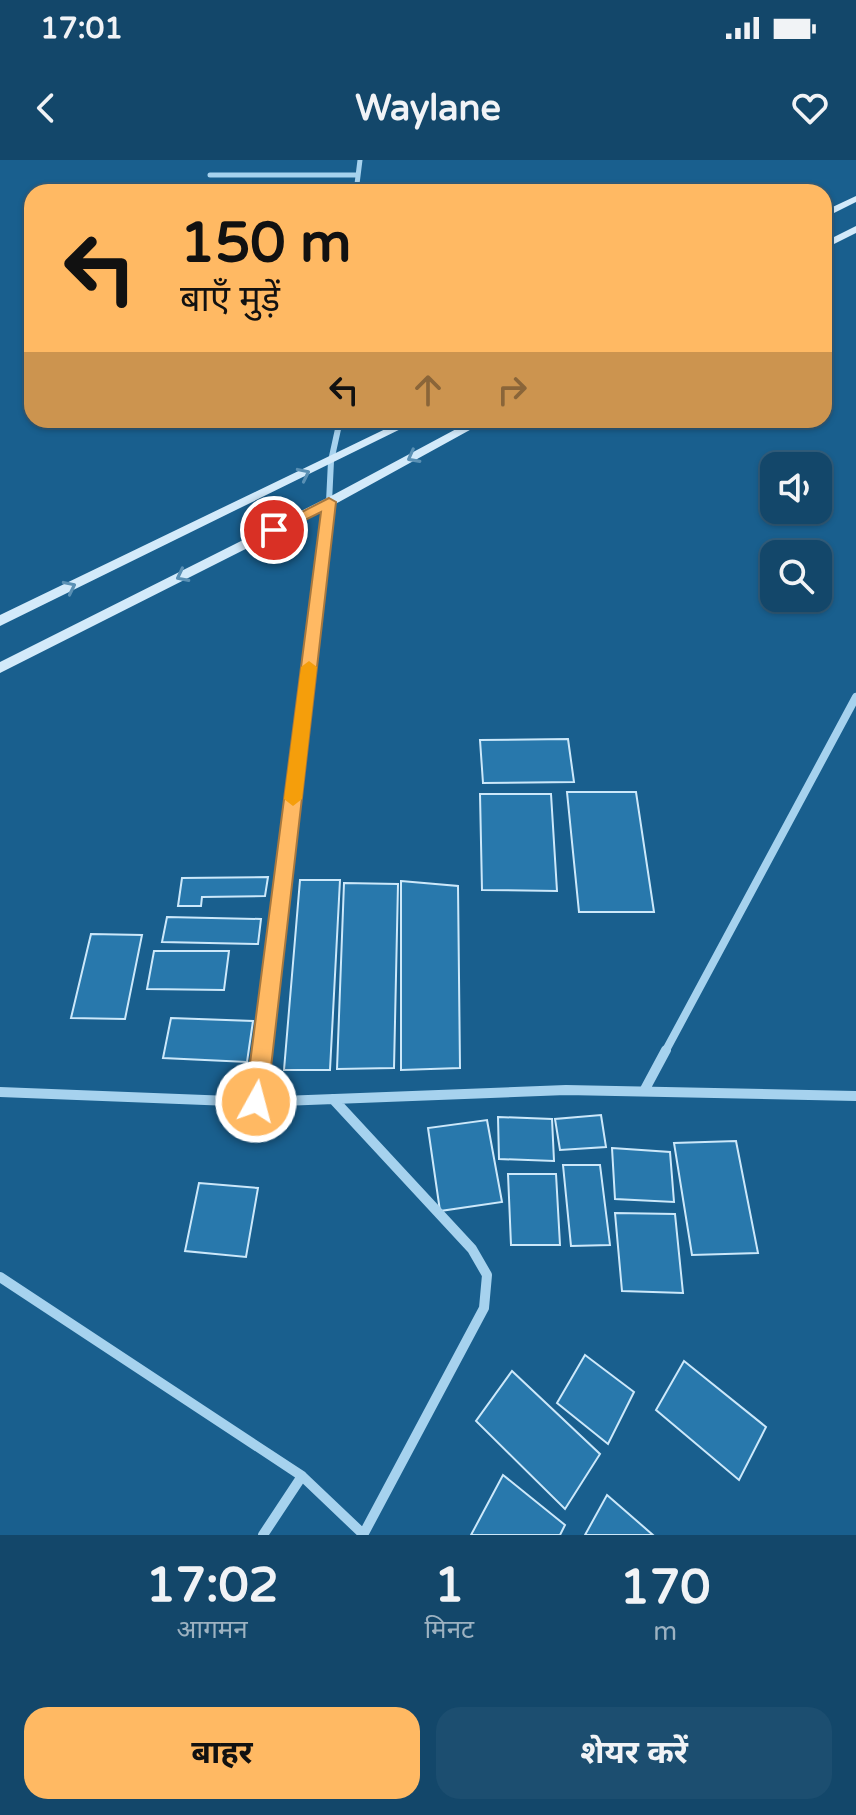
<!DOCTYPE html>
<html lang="hi">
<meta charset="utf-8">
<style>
:root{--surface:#13476a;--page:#1c4e70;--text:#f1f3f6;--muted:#9db2c1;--line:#325f7e;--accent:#ffb963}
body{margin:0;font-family:"Varela Round","Noto Sans Devanagari",sans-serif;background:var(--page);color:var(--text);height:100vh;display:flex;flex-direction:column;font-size:30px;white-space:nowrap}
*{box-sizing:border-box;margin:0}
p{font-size:26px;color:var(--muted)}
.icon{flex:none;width:44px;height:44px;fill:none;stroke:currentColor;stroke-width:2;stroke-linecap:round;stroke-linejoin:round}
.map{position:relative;height:1375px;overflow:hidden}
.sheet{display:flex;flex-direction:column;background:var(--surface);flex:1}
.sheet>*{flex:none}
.banner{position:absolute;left:24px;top:24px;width:808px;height:244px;border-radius:24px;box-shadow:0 2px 6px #0004,0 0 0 2px var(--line);background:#ffb963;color:#111;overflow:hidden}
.fabs{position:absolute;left:760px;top:292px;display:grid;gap:16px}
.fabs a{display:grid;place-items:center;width:72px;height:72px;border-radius:16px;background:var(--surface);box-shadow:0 2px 6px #0004,0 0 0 2px var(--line);font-size:40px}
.pin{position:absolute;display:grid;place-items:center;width:68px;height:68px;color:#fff;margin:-34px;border:4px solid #fff;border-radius:50%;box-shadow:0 2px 8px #0007}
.me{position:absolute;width:88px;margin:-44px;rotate:7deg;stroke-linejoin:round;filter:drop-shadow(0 0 6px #0008)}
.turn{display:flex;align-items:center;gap:28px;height:168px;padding:0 24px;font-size:36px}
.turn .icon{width:104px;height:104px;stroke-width:2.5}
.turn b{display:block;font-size:56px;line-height:68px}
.lanes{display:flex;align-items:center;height:76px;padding:0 24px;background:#0003;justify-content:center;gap:40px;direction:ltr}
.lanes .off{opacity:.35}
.eta{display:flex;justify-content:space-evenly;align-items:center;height:136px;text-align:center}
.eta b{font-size:48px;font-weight:700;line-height:56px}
.cta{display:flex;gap:16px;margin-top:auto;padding:16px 24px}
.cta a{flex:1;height:92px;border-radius:24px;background:var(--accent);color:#111;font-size:32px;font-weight:700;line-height:92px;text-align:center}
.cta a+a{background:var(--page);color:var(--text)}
.status{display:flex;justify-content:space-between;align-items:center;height:56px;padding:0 40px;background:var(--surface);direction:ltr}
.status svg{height:22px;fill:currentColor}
header{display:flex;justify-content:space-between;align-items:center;height:104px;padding:0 24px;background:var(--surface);font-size:36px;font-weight:700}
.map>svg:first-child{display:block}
</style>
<div class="status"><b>17:01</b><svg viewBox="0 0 49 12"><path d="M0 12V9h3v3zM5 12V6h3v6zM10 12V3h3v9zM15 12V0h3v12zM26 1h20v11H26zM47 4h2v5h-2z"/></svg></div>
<header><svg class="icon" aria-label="back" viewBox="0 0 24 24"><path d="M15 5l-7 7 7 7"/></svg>Waylane<svg class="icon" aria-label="heart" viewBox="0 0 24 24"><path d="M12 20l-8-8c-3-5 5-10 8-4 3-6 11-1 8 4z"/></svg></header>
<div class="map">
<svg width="856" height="1375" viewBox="0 0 856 1375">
<rect width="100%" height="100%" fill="#195f8e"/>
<path fill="#2878ac" stroke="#cce8fa" stroke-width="2" d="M 568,579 L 574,622 L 483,623 L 480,580 Z
M 567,632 L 636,632 L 654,752 L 579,752 Z
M 480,634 L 551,634 L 557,731 L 482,730 Z
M 268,717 L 265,736 L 202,737 L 201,746 L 178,746 L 182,718 Z
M 300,720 L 340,720 L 330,910 L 284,910 Z
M 401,721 L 458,726 L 460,908 L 401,910 Z
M 344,723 L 398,724 L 394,908 L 337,909 Z
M 167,757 L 261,759 L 258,784 L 162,782 Z
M 91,774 L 142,775 L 125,859 L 71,858 Z
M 154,791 L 229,791 L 224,830 L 147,829 Z
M 171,858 L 253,861 L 247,902 L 163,898 Z
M 601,955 L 606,987 L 560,990 L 555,959 Z
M 498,957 L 552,959 L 554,1001 L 499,999 Z
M 487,960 L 502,1042 L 440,1051 L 428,968 Z
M 736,981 L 758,1093 L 692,1095 L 674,983 Z
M 612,988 L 670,992 L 674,1042 L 615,1039 Z
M 563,1005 L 600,1005 L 610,1085 L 571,1086 Z
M 508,1014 L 556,1014 L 560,1085 L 511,1085 Z
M 199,1023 L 258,1028 L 246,1097 L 185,1091 Z
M 615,1053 L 675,1054 L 683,1133 L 622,1131 Z
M 585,1195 L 634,1232 L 608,1284 L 557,1243 Z
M 684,1201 L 766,1267 L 739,1320 L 656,1250 Z
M 512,1211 L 600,1294 L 565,1349 L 476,1261 Z
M 503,1315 L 565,1365 L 560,1375 L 471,1375 Z
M 607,1335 L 653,1375 L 585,1375 Z"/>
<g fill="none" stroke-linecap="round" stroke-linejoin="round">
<path stroke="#a6d2ee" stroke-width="5" d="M 210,15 L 357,15
M 356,32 L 360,0"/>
<path stroke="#a6d2ee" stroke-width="6" d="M 308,517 L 329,342 L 331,301 L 340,260"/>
<path stroke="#a6d2ee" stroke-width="8" d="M 262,892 L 308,515
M 665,892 L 856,537"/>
<path stroke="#a6d2ee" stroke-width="10" d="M 644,931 L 666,890
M 0,932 L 256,942 L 566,930 L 856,936
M 333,939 L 472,1089 L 487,1115 L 484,1148 L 363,1375
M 256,942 L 262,890
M 0,1117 L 302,1316 L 364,1375
M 263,1375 L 302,1316"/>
<path fill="#d3eafa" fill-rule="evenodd" d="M 856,36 L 856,42 L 824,58 L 824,51 Z
M 856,66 L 856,73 L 824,89 L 824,82 Z
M 404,260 L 419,260 L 0,466 L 0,455 Z
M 473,260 L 488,260 L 339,342 L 0,513 L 0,502 L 331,336 Z"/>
</g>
<defs><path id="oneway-chevron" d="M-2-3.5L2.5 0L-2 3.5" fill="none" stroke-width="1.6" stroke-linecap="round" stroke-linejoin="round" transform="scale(2)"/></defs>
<g stroke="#5a90b4">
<use href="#oneway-chevron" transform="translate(413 297) rotate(152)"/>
<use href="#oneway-chevron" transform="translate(304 314) rotate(-26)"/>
<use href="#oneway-chevron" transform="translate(182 416) rotate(153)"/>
<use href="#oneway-chevron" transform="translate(70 427) rotate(-26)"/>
</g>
<path fill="#ffb963" stroke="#a67840" stroke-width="2" d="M 329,338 L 336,342 L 267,942 L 264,950 L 256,953 L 248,950 L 245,942 L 321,352 L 279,373 L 269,373 L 267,370 Z"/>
<path fill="#f59e0b" d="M 309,501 L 317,507 L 302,639 L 293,646 L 284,639 L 301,507 Z"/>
</svg>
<div class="fabs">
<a><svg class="icon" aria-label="sound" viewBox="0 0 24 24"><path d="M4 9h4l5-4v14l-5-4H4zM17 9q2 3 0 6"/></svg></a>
<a><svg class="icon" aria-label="search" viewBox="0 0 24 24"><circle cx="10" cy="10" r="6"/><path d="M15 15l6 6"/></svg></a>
</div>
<div class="pin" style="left:274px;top:370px;background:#d93025"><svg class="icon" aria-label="arrive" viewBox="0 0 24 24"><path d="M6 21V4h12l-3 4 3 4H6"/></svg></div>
<svg class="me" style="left:256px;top:942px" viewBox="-20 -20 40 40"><circle r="17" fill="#ffb963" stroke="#fff" stroke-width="3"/><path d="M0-11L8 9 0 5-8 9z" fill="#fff"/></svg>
<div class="banner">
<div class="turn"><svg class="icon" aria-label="left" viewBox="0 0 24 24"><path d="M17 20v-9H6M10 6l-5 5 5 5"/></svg><div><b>150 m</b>बाएँ मुड़ें</div></div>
<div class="lanes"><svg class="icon" aria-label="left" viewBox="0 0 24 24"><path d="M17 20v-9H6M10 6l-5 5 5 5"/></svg><svg class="icon off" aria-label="ahead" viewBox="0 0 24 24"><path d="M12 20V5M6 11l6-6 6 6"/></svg><svg class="icon off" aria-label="right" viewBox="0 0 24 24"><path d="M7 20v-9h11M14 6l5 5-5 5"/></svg></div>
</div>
</div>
<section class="sheet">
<div class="eta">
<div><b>17:02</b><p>आगमन</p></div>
<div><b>1</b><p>मिनट</p></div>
<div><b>170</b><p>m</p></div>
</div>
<div class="cta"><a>बाहर</a><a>शेयर करें</a></div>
</section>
